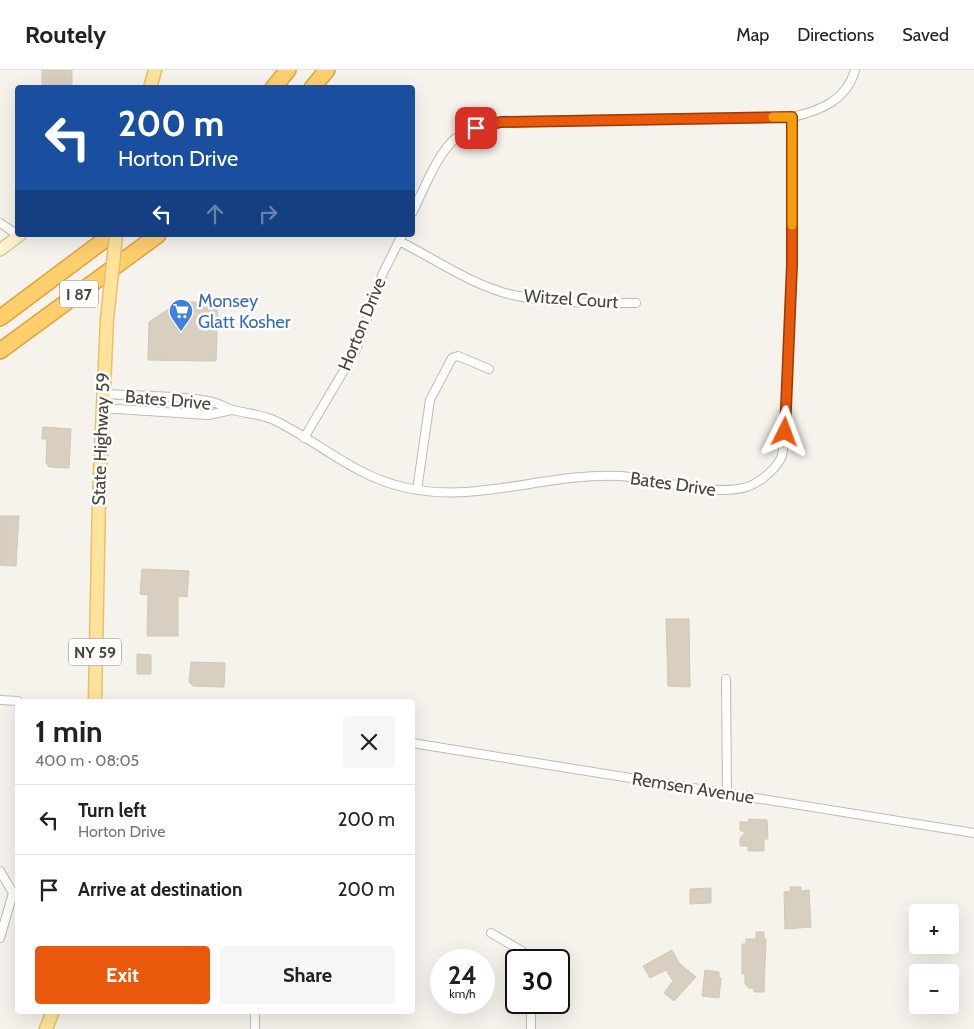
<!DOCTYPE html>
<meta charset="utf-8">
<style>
:root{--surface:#fff;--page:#f6f6f6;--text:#222;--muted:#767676;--line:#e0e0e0;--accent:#ea580c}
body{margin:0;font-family:Cabin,sans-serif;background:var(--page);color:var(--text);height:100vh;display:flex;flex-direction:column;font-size:19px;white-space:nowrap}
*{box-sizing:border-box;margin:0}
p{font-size:16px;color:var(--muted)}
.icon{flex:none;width:28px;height:28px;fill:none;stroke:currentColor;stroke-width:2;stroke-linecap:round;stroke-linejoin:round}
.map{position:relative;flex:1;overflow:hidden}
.panel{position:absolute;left:15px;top:629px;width:400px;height:315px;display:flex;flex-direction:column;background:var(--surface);border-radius:5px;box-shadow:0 5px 20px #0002}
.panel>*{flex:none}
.banner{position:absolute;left:15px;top:15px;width:400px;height:152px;border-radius:5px;box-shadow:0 5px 20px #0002;background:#1a4fa0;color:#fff;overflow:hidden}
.tools{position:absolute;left:909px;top:834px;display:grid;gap:10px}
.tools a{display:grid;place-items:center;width:50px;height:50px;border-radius:5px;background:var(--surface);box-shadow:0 5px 20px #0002;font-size:25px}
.speed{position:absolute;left:430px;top:879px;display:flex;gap:10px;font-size:25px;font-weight:700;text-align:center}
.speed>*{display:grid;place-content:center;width:65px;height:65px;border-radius:50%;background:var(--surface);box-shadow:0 5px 20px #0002;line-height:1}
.speed small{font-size:12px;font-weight:400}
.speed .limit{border:2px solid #111;border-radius:8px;background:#fff;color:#111}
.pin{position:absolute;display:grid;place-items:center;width:42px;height:42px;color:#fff;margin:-21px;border-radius:10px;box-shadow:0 2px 8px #0006}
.me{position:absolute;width:55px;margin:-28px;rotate:3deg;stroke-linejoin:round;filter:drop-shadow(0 0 4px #0008)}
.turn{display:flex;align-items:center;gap:18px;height:105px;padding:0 20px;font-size:22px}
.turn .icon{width:65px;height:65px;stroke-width:2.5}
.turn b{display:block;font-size:35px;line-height:42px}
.lanes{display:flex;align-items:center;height:48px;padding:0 20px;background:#0003;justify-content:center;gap:25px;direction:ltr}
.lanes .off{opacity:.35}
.round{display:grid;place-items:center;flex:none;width:52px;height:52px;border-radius:5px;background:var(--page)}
.overview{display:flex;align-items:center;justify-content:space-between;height:85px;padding:0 20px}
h1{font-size:30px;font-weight:700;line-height:38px}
.action{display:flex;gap:10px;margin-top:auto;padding:10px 20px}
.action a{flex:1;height:58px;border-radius:5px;background:var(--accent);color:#fff;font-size:20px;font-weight:700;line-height:58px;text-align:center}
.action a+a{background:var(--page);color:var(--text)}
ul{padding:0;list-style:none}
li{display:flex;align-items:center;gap:15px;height:70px;padding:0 20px;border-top:1px solid var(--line)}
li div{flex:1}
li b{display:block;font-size:19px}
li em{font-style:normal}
header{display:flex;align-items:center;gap:30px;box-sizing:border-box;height:70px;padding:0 25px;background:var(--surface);border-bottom:1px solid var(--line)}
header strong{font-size:24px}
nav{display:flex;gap:28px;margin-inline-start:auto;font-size:18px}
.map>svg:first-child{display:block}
</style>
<header>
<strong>Routely</strong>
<nav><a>Map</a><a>Directions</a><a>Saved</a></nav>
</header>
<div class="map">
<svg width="974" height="959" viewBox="0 0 974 959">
<rect width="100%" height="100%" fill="#f6f3ec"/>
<path fill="#d8cfc1" stroke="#d3c7b4" d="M 42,0 L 72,0 L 72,18 L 42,18 Z
M 179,232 L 218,232 L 216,291 L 148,290 L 149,252 Z
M 43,357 L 71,359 L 69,398 L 49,397 L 46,392 L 47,369 L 42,369 Z
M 0,446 L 19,446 L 16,496 L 0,495 Z
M 142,499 L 189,501 L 187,527 L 178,526 L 178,566 L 147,566 L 148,525 L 140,524 Z
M 666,549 L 689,549 L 690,617 L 668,616 Z
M 137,584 L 151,585 L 151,604 L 137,604 Z
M 191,592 L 225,593 L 224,617 L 193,616 L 189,612 Z
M 749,749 L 767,750 L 768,769 L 764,769 L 764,781 L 748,781 L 748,776 L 740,776 L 740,768 L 745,763 L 740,760 L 740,752 L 748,752 Z
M 790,817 L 801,817 L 801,821 L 809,820 L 811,857 L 785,859 L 784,822 L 791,821 Z
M 711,818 L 711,833 L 690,834 L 690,819 Z
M 756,862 L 764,862 L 764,869 L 766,869 L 764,922 L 754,922 L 754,918 L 749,918 L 745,914 L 745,904 L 742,904 L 742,874 L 746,874 L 746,869 L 756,869 Z
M 672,880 L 679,893 L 696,907 L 674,931 L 664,923 L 673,911 L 666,900 L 650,908 L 643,896 Z
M 705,900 L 719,902 L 719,907 L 721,908 L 719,928 L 702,926 Z"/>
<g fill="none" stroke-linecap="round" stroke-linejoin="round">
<defs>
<path id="street" d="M 412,143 C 423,122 437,83 456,68 C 469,59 485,56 501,52 L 792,47 C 820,41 847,30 855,0
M 0,153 L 18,165
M 399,171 C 435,189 473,216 513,225 C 554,234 595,233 636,233
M 103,324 C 137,326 174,325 208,331 C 217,332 225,338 233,340 C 248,344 262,344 276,351 C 320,373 355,406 403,417 C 475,435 548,402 620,406 C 658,409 712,427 747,417 C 759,413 775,400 781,388 C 784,381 784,370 785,362 L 792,194 L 792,47
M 102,338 L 208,345 L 232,340
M 304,368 L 356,280 L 383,203 L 402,165
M 417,420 L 430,330 L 452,288 L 458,286 L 489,299
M 726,609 L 727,724
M 0,630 L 18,631
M 412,673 L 974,763
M 0,801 L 13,823 L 18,823
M 491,863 L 522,881 L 526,890
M 0,868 L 13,823
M 531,932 L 531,959
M 255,941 L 255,959"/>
<path id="secondary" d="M 0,180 L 20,165"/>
<path id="primary" d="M 150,18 L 155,0
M 95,631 L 99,427 L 107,249
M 46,959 L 53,941"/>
<path id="highway" d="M 273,18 L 288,0
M 312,18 L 327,0
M 0,248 L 111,165
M 0,281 L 158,165"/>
</defs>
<use href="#street" stroke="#c2bbae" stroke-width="10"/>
<use href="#secondary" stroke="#d6c79b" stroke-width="14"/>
<use href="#primary" stroke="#e6c16a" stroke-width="15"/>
<use href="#highway" stroke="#e0a43c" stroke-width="18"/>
<use href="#street" stroke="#fff" stroke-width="8"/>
<use href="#secondary" stroke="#fff3cd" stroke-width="11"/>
<use href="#primary" stroke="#ffe39c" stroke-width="12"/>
<use href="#highway" stroke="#ffcf6e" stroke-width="15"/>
<defs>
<path id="primary-bridge" d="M 107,249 L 116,166"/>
</defs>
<use href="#primary-bridge" stroke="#e6c16a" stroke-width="15" stroke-linecap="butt"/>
<use href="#primary-bridge" stroke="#ffe39c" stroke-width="12"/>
</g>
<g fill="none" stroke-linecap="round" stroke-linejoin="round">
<defs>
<path id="route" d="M 476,58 L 501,52 L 792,47 L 792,194 L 785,362"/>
</defs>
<use href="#route" stroke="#983908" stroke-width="12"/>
<use href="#route" stroke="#ea580c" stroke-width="9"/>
<path stroke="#f59e0b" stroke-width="9" d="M 773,47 L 792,47 L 792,155"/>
</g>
<defs>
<symbol id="supermarket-pin" viewBox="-11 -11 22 30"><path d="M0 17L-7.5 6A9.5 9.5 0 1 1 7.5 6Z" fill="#3f7fe0" stroke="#fff"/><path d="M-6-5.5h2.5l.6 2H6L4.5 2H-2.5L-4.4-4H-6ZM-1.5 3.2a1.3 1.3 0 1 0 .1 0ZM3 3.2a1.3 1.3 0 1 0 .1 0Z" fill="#fff"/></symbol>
</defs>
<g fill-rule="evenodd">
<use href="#supermarket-pin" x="167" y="227" width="28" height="38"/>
</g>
<g text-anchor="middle" stroke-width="5" stroke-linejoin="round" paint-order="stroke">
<g fill="#fff" stroke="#817c74" stroke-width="1">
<rect x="60" y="210.5" width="38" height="27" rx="4"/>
<rect x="69" y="568.5" width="52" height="27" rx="4"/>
</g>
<g font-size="16" font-weight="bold" fill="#4b4439">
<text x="79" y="230">I 87</text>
<text x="95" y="588">NY 59</text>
</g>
<g font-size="18" fill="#4b4439" stroke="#fff">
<text transform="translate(571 229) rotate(4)" y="6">Witzel Court</text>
<text transform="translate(362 254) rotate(-68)" y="6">Horton Drive</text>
<text transform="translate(168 330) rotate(5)" y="6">Bates Drive</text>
<text transform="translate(101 369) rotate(-88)" y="6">State Highway 59</text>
<text transform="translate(673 414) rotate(8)" y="6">Bates Drive</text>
<text transform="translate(693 718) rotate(9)" y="6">Remsen Avenue</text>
</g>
<g font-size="18" fill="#366cbe" stroke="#fff" text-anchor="start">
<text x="198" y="237">Monsey<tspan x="198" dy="21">Glatt Kosher</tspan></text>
</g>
</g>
</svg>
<div class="tools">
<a>+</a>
<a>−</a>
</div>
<div class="speed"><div>24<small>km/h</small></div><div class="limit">30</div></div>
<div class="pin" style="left:476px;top:58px;background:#d93025"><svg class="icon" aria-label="arrive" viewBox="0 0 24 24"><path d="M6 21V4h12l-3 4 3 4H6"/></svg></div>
<svg class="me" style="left:785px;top:362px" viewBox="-20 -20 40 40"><path d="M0-17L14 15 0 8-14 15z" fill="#ea580c" stroke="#fff" stroke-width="4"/></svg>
<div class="banner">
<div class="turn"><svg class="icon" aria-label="left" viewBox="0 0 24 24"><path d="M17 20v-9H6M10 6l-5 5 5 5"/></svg><div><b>200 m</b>Horton Drive</div></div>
<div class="lanes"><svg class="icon" aria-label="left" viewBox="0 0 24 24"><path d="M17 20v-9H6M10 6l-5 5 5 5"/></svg><svg class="icon off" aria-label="ahead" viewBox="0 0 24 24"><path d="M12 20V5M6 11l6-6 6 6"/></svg><svg class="icon off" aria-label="right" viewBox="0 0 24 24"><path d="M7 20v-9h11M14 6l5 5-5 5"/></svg></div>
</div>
<section class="panel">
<div class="overview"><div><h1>1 min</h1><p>400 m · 08:05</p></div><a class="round"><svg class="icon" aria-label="close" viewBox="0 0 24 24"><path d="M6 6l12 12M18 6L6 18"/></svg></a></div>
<ul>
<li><svg class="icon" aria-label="left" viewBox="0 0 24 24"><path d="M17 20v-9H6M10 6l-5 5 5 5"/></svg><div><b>Turn left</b><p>Horton Drive</p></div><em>200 m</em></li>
<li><svg class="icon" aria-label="arrive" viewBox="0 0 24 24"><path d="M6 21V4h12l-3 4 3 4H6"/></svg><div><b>Arrive at destination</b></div><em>200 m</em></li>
</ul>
<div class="action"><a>Exit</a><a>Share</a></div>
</section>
</div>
